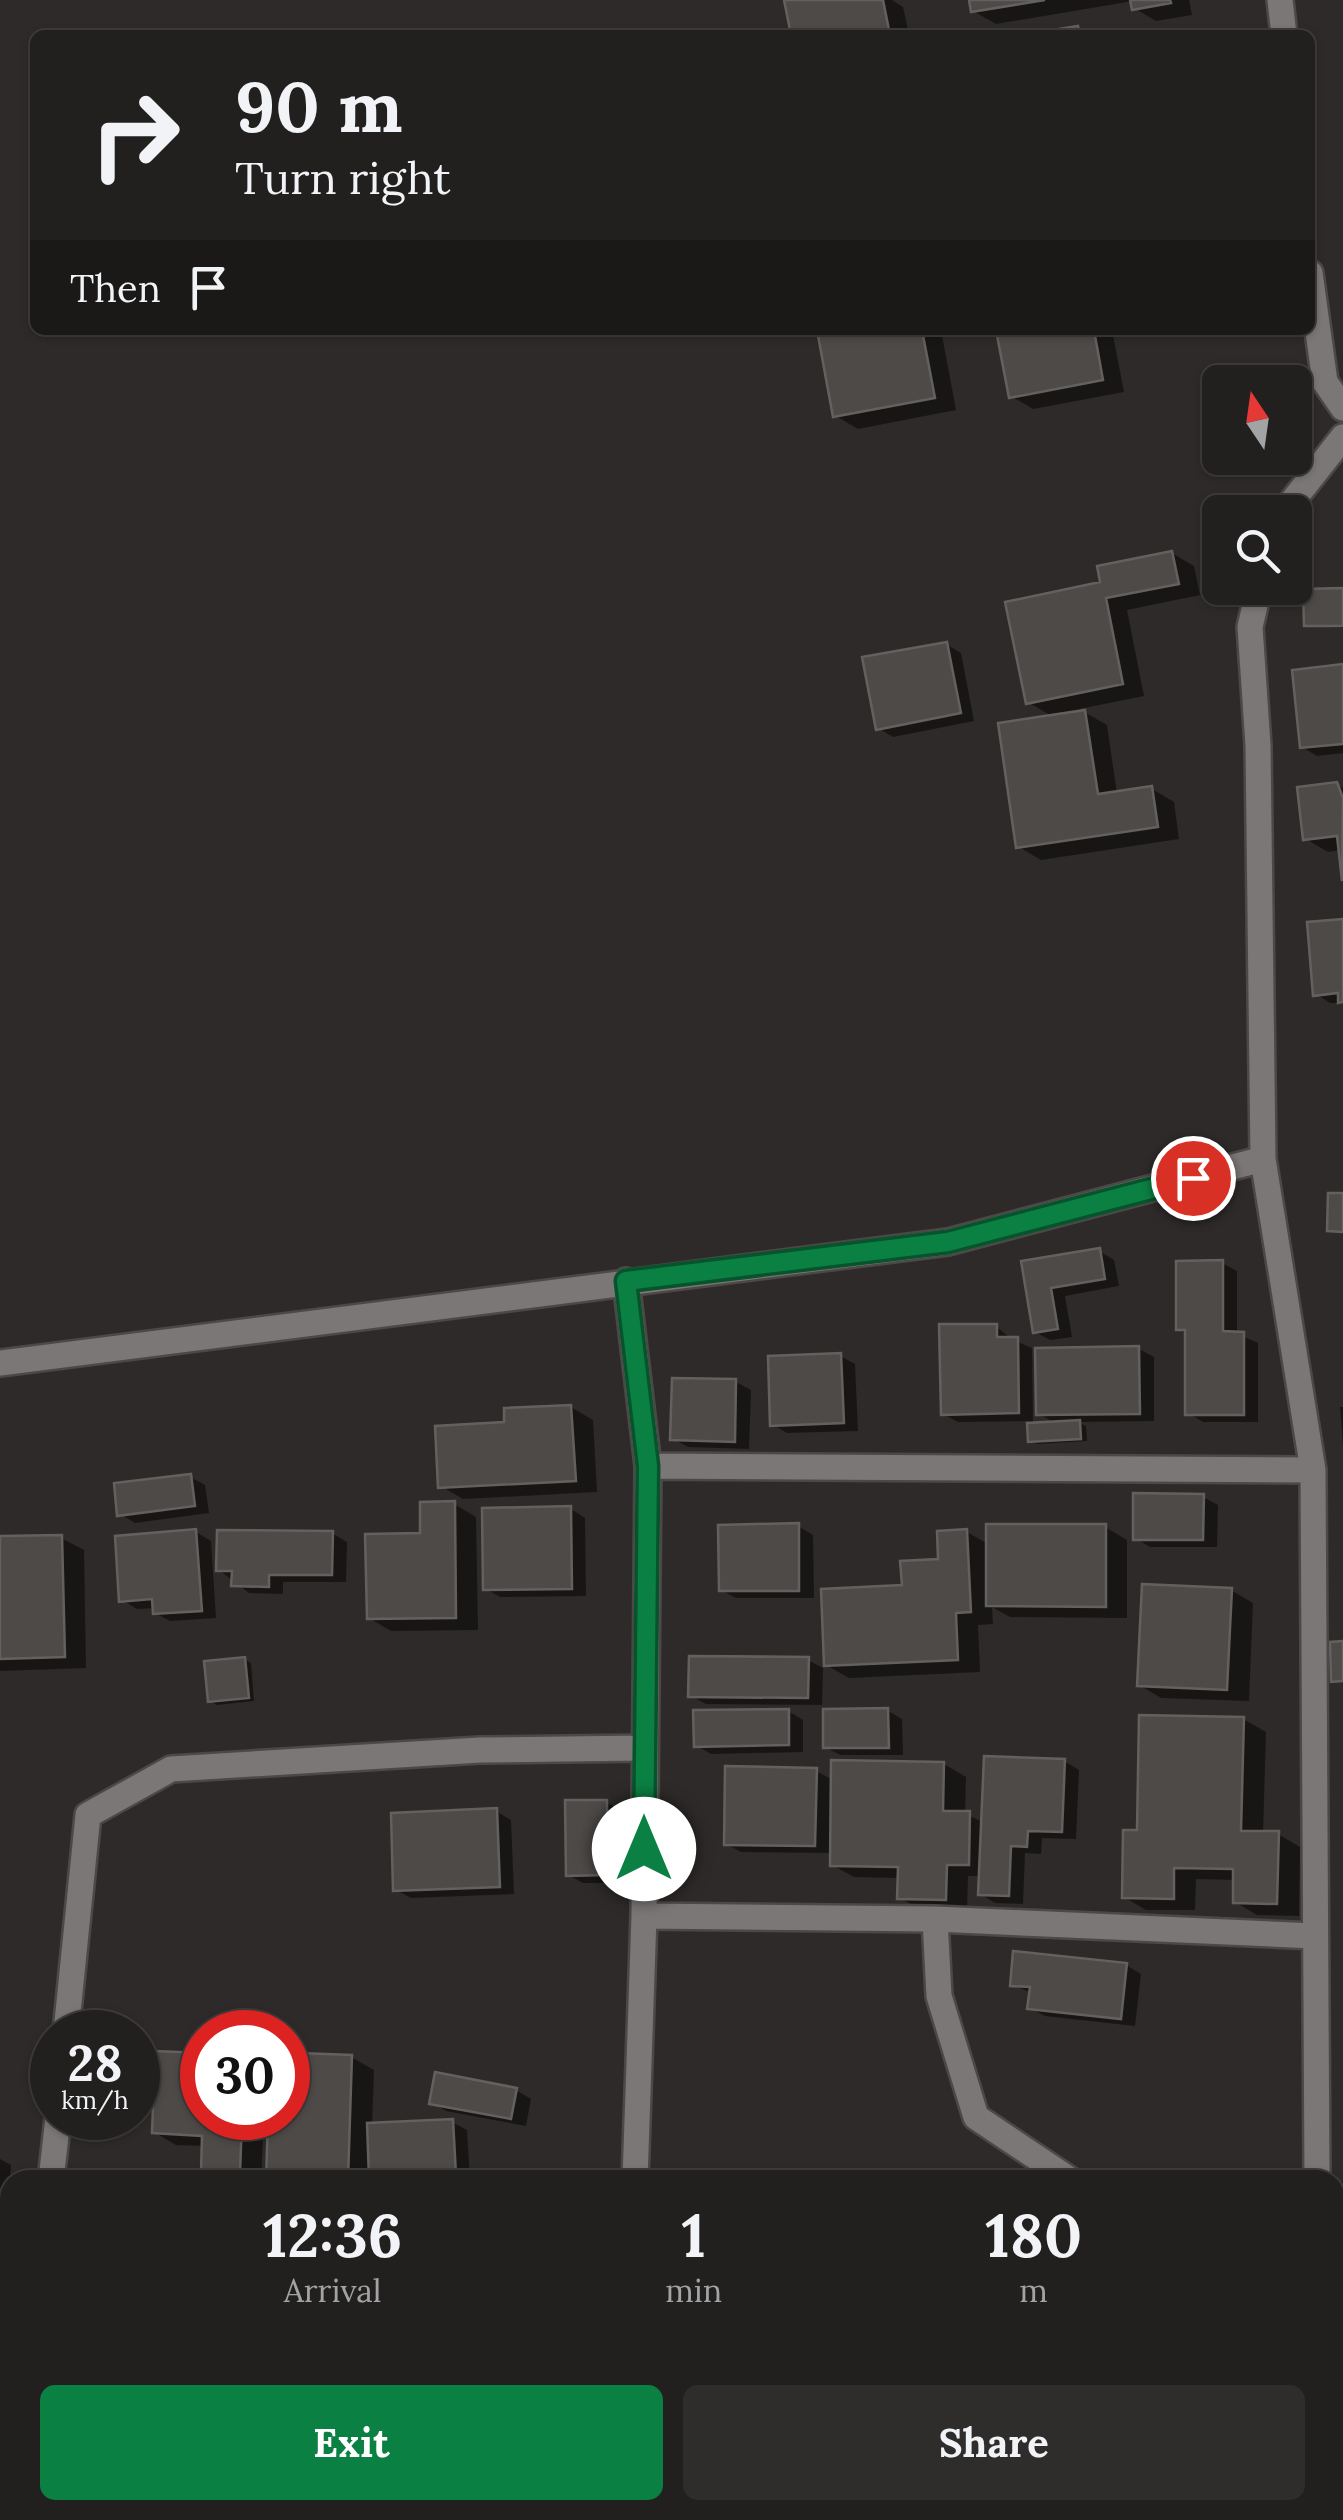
<!DOCTYPE html>
<style>
:root{--surface:#22201f;--page:#2e2d2c;--text:#f1f3f6;--muted:#a2a3a4;--line:#3f3e3d;--accent:#0b8043}
body{margin:0;font-family:Lora,serif;background:var(--page);color:var(--text);height:100vh;display:flex;flex-direction:column;font-size:38px;white-space:nowrap}
*{box-sizing:border-box;margin:0}
p{font-size:32px;color:var(--muted)}
.icon{flex:none;width:55px;height:55px;fill:none;stroke:currentColor;stroke-width:2;stroke-linecap:round;stroke-linejoin:round}
.map{position:relative;flex:1;overflow:hidden}
.side{position:absolute;left:0px;top:2170px;width:1345px;height:350px;display:flex;flex-direction:column;background:var(--surface);border-radius:30px 30px 0 0;box-shadow:0 2px 8px #0004,0 0 0 2px var(--line)}
.side>*{flex:none}
.guide{position:absolute;left:30px;top:30px;width:1285px;height:305px;border-radius:15px;box-shadow:0 2px 8px #0004,0 0 0 2px var(--line);background:#22201f;color:var(--text);overflow:hidden}
.needle{width:65px;rotate:347deg}
.buttons{position:absolute;left:1202px;top:365px;display:grid;gap:20px}
.buttons a{display:grid;place-items:center;width:110px;height:110px;border-radius:15px;background:var(--surface);box-shadow:0 2px 8px #0004,0 0 0 2px var(--line);font-size:50px}
.speed{position:absolute;left:30px;top:2010px;display:flex;gap:20px;font-size:50px;font-weight:700;text-align:center}
.speed>*{display:grid;place-content:center;width:130px;height:130px;border-radius:50%;background:var(--surface);box-shadow:0 2px 8px #0004,0 0 0 2px var(--line);line-height:1}
.speed small{font-size:25px;font-weight:400}
.speed .limit{border:15px solid #d22;background:#fff;color:#111}
.pin{position:absolute;display:grid;place-items:center;width:85px;height:85px;color:#fff;margin:-42px;border:5px solid #fff;border-radius:50%;box-shadow:0 2px 10px #0007}
.me{position:absolute;width:110px;margin:-55px;rotate:0deg;stroke-linejoin:round;filter:drop-shadow(0 0 8px #0008)}
.turn{display:flex;align-items:center;gap:35px;height:210px;padding:0 40px;font-size:45px}
.turn .icon{width:130px;height:130px;stroke-width:2.5}
.turn b{display:block;font-size:70px;line-height:85px}
.then{display:flex;align-items:center;height:95px;padding:0 40px;background:#0003;gap:20px;font-size:38px}
.eta{display:flex;justify-content:space-evenly;align-items:center;height:170px;text-align:center}
.eta b{font-size:60px;font-weight:800;line-height:70px}
.button{display:flex;gap:20px;margin-top:auto;padding:20px 40px}
.button a{flex:1;height:115px;border-radius:15px;background:var(--accent);color:#fff;font-size:40px;font-weight:800;line-height:115px;text-align:center}
.button a+a{background:var(--page);color:var(--text)}
.map>svg:first-child{display:block}
</style>
<div class="map">
<svg width="1343" height="2520" viewBox="0 0 1343 2520">
<rect width="100%" height="100%" fill="#2d2a29"/>
<path fill="#0007" d="M 787,0 L 892,0 L 903,7 L 909,35 L 793,35 Z
M 972,0 L 1189,0 L 1192,15 L 1156,21 L 1134,8 L 1133,1 L 996,24 L 973,11 Z
M 820,330 L 941,330 L 956,410 L 858,429 L 836,416 Z
M 999,330 L 1112,330 L 1124,392 L 1033,409 L 1011,396 Z
M 1172,553 L 1194,566 L 1200,595 L 1127,610 L 1144,696 L 1079,709 L 1107,725 L 1117,794 L 1152,789 L 1174,802 L 1179,839 L 1041,860 L 1019,847 L 1053,717 L 1028,702 L 1103,584 Z
M 1343,591 L 1343,628 L 1306,625 Z
M 946,644 L 961,653 L 974,721 L 893,737 L 878,728 Z
M 1343,667 L 1343,753 L 1317,756 L 1302,747 Z
M 1337,785 L 1343,788 L 1343,866 L 1341,850 L 1328,852 L 1306,839 Z
M 1343,921 L 1343,1003 L 1330,1003 L 1316,994 Z
M 1099,1251 L 1114,1260 L 1119,1286 L 1065,1296 L 1072,1337 L 1050,1340 L 1035,1332 L 1024,1263 Z
M 1222,1263 L 1237,1271 L 1237,1334 L 1258,1343 L 1258,1422 L 1203,1422 L 1188,1413 L 1188,1334 L 1178,1329 Z
M 996,1326 L 1011,1339 L 1032,1348 L 1033,1425 L 1056,1424 L 1038,1413 L 1139,1349 L 1154,1357 L 1154,1421 L 1078,1422 L 1086,1426 L 1087,1441 L 1037,1444 L 1030,1441 L 1029,1421 L 958,1422 L 943,1414 Z
M 840,1356 L 855,1364 L 858,1431 L 787,1433 L 773,1425 Z
M 736,1382 L 751,1390 L 749,1449 L 688,1447 L 673,1439 Z
M 571,1407 L 593,1420 L 597,1492 L 463,1499 L 441,1486 L 507,1425 Z
M 1340,1407 L 1343,1407 L 1343,1446 Z
M 190,1477 L 205,1485 L 209,1513 L 135,1523 L 120,1514 Z
M 1203,1497 L 1218,1505 L 1217,1547 L 1150,1547 L 1135,1538 Z
M 454,1504 L 476,1517 L 478,1630 L 391,1631 L 369,1618 L 423,1536 Z
M 571,1509 L 585,1518 L 586,1596 L 500,1597 L 486,1589 Z
M 798,1526 L 813,1535 L 814,1598 L 736,1598 L 721,1590 Z
M 1105,1527 L 1127,1540 L 1127,1618 L 1010,1617 L 992,1607 L 993,1624 L 978,1625 L 980,1672 L 849,1678 L 826,1665 L 967,1532 L 988,1544 Z
M 196,1532 L 211,1541 L 216,1618 L 170,1621 L 155,1613 L 155,1608 L 137,1609 L 122,1600 Z
M 332,1533 L 347,1542 L 346,1582 L 283,1582 L 283,1594 L 249,1593 L 219,1570 Z
M 61,1538 L 84,1550 L 86,1668 L 0,1671 L 0,1539 Z
M 1231,1590 L 1253,1603 L 1249,1701 L 1161,1698 L 1139,1685 Z
M 244,1659 L 251,1663 L 254,1701 L 217,1705 L 210,1701 Z
M 808,1660 L 823,1668 L 822,1705 L 706,1704 L 691,1696 Z
M 788,1711 L 803,1720 L 803,1752 L 711,1754 L 696,1745 Z
M 888,1711 L 902,1719 L 903,1755 L 840,1755 L 825,1747 Z
M 1243,1719 L 1266,1732 L 1263,1834 L 1278,1834 L 1300,1847 L 1299,1916 L 1257,1915 L 1235,1902 L 1235,1880 L 1196,1879 L 1195,1910 L 1146,1910 L 1124,1897 Z
M 1064,1761 L 1079,1770 L 1076,1839 L 1042,1838 L 1041,1854 L 1025,1853 L 1023,1904 L 995,1903 L 980,1894 L 981,1876 L 968,1876 L 967,1911 L 922,1910 L 900,1898 L 900,1878 L 854,1877 L 832,1865 L 832,1853 L 741,1852 L 726,1844 L 816,1771 L 833,1780 L 944,1764 L 966,1777 L 965,1814 L 983,1822 Z
M 606,1802 L 621,1811 L 622,1883 L 583,1883 L 568,1875 Z
M 496,1811 L 511,1820 L 514,1894 L 411,1898 L 396,1890 Z
M 1126,1965 L 1141,1974 L 1135,2026 L 1045,2016 L 1030,2008 L 1032,1993 L 1013,1985 Z
M 157,2054 L 202,2055 L 202,2118 L 264,2118 L 261,2180 L 218,2180 L 203,2171 L 204,2146 L 176,2145 L 154,2132 Z
M 351,2057 L 374,2070 L 372,2126 L 452,2122 L 467,2130 L 470,2180 L 269,2180 L 270,2118 L 288,2118 L 288,2096 L 300,2096 Z
M 516,2090 L 531,2099 L 526,2126 L 446,2111 L 432,2102 Z
M 0,2159 L 11,2165 L 5,2245 L 0,2245 Z
M 226,2510 L 337,2510 L 337,2514 L 236,2516 Z
M 742,2510 L 824,2510 L 823,2520 L 741,2520 Z
M 980,2510 L 1045,2510 L 1045,2520 L 980,2520 Z"/>
<path fill="#4d4a48" stroke="#64605f" stroke-width="2.5" d="M 784,0 L 883,0 L 890,35 L 791,35 Z
M 969,0 L 1045,0 L 971,12 Z
M 1130,0 L 1170,0 L 1171,3 L 1132,10 Z
M 1078,26 L 1080,35 L 1021,35 Z
M 817,330 L 922,330 L 935,398 L 833,417 Z
M 996,330 L 1094,330 L 1103,380 L 1009,398 Z
M 1172,551 L 1179,584 L 1106,598 L 1123,684 L 1026,704 L 1005,602 L 1100,582 L 1097,566 Z
M 1343,588 L 1343,626 L 1304,626 L 1303,589 Z
M 947,642 L 961,713 L 876,730 L 862,657 Z
M 1343,664 L 1343,744 L 1300,748 L 1292,670 Z
M 1085,710 L 1098,794 L 1152,786 L 1158,827 L 1016,848 L 998,723 Z
M 1337,782 L 1343,798 L 1342,881 L 1337,836 L 1303,840 L 1297,787 Z
M 1343,919 L 1343,1002 L 1338,1003 L 1338,993 L 1313,996 L 1307,922 Z
M 1328,1193 L 1343,1193 L 1343,1232 L 1327,1231 Z
M 1100,1248 L 1105,1279 L 1051,1288 L 1058,1329 L 1033,1333 L 1021,1261 Z
M 1223,1260 L 1223,1331 L 1244,1332 L 1244,1415 L 1185,1415 L 1185,1330 L 1176,1330 L 1176,1261 Z
M 939,1324 L 997,1324 L 997,1337 L 1018,1337 L 1019,1413 L 941,1415 Z
M 1139,1346 L 1140,1414 L 1036,1415 L 1035,1348 Z
M 841,1353 L 844,1423 L 770,1426 L 768,1356 Z
M 672,1378 L 736,1379 L 735,1442 L 670,1440 Z
M 571,1405 L 576,1481 L 438,1488 L 435,1426 L 504,1422 L 504,1408 Z
M 1080,1420 L 1081,1439 L 1028,1442 L 1027,1423 Z
M 191,1474 L 195,1506 L 117,1516 L 114,1483 Z
M 1133,1493 L 1204,1494 L 1203,1540 L 1133,1540 Z
M 455,1501 L 456,1618 L 367,1619 L 365,1534 L 420,1533 L 420,1502 Z
M 571,1506 L 572,1589 L 483,1590 L 482,1508 Z
M 799,1523 L 799,1591 L 719,1591 L 718,1525 Z
M 986,1524 L 1106,1524 L 1106,1607 L 986,1606 Z
M 196,1529 L 202,1611 L 153,1614 L 152,1599 L 119,1602 L 115,1536 Z
M 967,1529 L 971,1612 L 956,1613 L 958,1660 L 824,1666 L 821,1589 L 902,1585 L 900,1561 L 938,1559 L 937,1531 Z
M 217,1530 L 333,1531 L 332,1575 L 269,1575 L 269,1587 L 231,1586 L 232,1571 L 216,1571 Z
M 62,1535 L 65,1657 L 0,1659 L 0,1536 Z
M 1142,1584 L 1232,1588 L 1227,1690 L 1137,1686 Z
M 1343,1641 L 1343,1681 L 1331,1682 L 1330,1642 Z
M 689,1656 L 809,1657 L 808,1698 L 688,1697 Z
M 245,1657 L 249,1698 L 208,1702 L 204,1661 Z
M 888,1708 L 889,1748 L 823,1748 L 823,1709 Z
M 789,1709 L 789,1745 L 694,1747 L 693,1710 Z
M 1139,1715 L 1244,1717 L 1241,1831 L 1279,1831 L 1277,1904 L 1233,1903 L 1233,1869 L 1174,1868 L 1174,1899 L 1122,1898 L 1123,1830 L 1137,1830 Z
M 984,1756 L 1065,1759 L 1062,1832 L 1028,1831 L 1027,1847 L 1011,1846 L 1009,1896 L 978,1895 Z
M 831,1760 L 944,1762 L 943,1811 L 970,1811 L 969,1865 L 947,1865 L 946,1900 L 897,1899 L 898,1867 L 830,1866 Z
M 725,1766 L 817,1768 L 815,1846 L 724,1845 Z
M 565,1800 L 607,1800 L 608,1875 L 566,1876 Z
M 497,1808 L 500,1887 L 393,1891 L 391,1813 Z
M 1013,1951 L 1127,1963 L 1121,2019 L 1027,2009 L 1030,1987 L 1010,1986 Z
M 155,2051 L 202,2053 L 202,2118 L 242,2118 L 240,2174 L 201,2173 L 202,2136 L 152,2133 Z
M 299,2053 L 352,2055 L 348,2180 L 266,2180 L 268,2118 L 288,2118 L 288,2093 L 298,2094 Z
M 435,2072 L 517,2088 L 511,2119 L 429,2104 Z
M 453,2119 L 456,2175 L 369,2179 L 367,2123 Z
M 739,2510 L 801,2510 L 800,2520 L 739,2520 Z
M 978,2510 L 1031,2510 L 1031,2520 L 977,2520 Z"/>
<g fill="none" stroke-linecap="round" stroke-linejoin="round">
<defs>
<path id="street" d="M 1280,0 L 1284,35
M 1310,273 L 1325,382 L 1343,408
M 1284,512 L 1343,437
M 1259,588 L 1250,627 L 1258,745 L 1263,1159 L 1313,1470 L 1317,2180
M 626,1281 L 648,1466 L 644,1916 L 635,2180
M 0,1363 L 948,1242 L 1263,1159
M 648,1466 L 1313,1470
M 644,1916 L 935,1919 L 1315,1936
M 935,1919 L 939,1996 L 976,2117 L 1070,2180
M 66,2032 L 88,1815 L 171,1769 L 480,1750 L 643,1748
M 51,2180 L 58,2118
M 21,2520 L 21,2510
M 623,2520 L 624,2510"/>
</defs>
<use href="#street" stroke="#4b4847" stroke-width="30"/>
<use href="#street" stroke="#7a7776" stroke-width="25"/>
</g>
<g fill="none" stroke-linecap="round" stroke-linejoin="round">
<defs>
<path id="route" d="M 644,1849 L 648,1466 L 626,1281 L 948,1242 L 1193,1178"/>
</defs>
<use href="#route" stroke="#07532c" stroke-width="25"/>
<use href="#route" stroke="#0b8043" stroke-width="18"/>
</g>
</svg>
<div class="buttons">
<a><svg class="needle" viewBox="-14 -14 28 28"><path d="M0-13l5 13h-10z" fill="#e53935"/><path d="M0 13l5-13h-10z" fill="#a2a3a4"/></svg></a>
<a><svg class="icon" aria-label="search" viewBox="0 0 24 24"><circle cx="10" cy="10" r="6"/><path d="M15 15l6 6"/></svg></a>
</div>
<div class="speed"><div>28<small>km/h</small></div><div class="limit">30</div></div>
<div class="pin" style="left:1193px;top:1178px;background:#d93025"><svg class="icon" aria-label="arrive" viewBox="0 0 24 24"><path d="M6 21V4h12l-3 4 3 4H6"/></svg></div>
<svg class="me" style="left:644px;top:1849px" viewBox="-20 -20 40 40"><circle r="19" fill="#fff"/><path d="M0-13L10 11 0 6-10 11z" fill="#0b8043"/></svg>
<div class="guide">
<div class="turn"><svg class="icon" aria-label="right" viewBox="0 0 24 24"><path d="M7 20v-9h11M14 6l5 5-5 5"/></svg><div><b>90 m</b>Turn right</div></div>
<div class="then">Then<svg class="icon" aria-label="arrive" viewBox="0 0 24 24"><path d="M6 21V4h12l-3 4 3 4H6"/></svg></div>
</div>
<section class="side">
<div class="eta">
<div><b>12:36</b><p>Arrival</p></div>
<div><b>1</b><p>min</p></div>
<div><b>180</b><p>m</p></div>
</div>
<div class="button"><a>Exit</a><a>Share</a></div>
</section>
</div>
